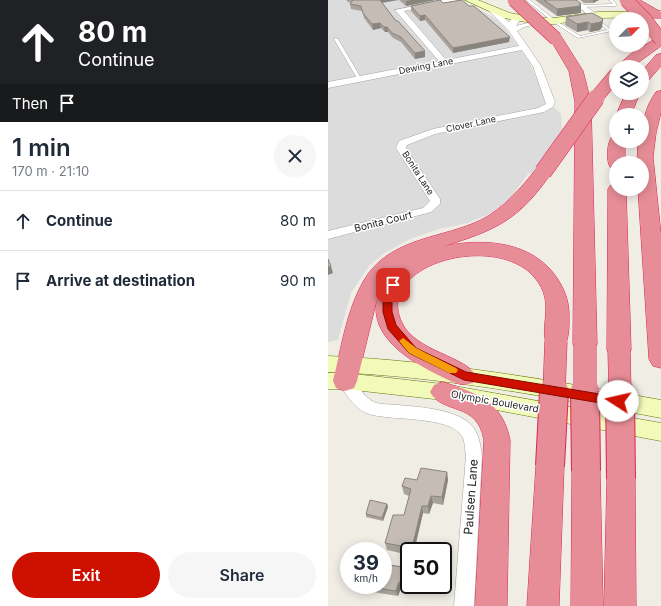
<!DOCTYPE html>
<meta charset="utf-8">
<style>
:root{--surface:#fff;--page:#f6f6f7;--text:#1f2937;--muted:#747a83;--line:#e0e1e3;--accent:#ce1000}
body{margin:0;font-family:Inter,sans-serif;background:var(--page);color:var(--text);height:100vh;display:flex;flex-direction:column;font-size:15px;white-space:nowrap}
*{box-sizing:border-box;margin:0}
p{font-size:13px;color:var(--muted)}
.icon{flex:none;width:22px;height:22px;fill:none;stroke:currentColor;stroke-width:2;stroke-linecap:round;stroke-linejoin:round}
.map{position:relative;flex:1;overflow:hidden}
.details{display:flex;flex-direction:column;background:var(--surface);width:328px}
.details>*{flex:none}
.guide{background:#202124;color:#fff;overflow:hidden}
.needle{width:26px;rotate:66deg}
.buttons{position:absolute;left:281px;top:12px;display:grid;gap:8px}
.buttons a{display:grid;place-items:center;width:40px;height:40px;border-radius:50%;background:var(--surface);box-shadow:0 2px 10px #0003;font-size:20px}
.speed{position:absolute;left:12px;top:542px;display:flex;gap:8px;font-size:20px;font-weight:700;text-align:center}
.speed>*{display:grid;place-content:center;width:52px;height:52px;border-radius:50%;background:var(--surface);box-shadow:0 2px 10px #0003;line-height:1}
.speed small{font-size:10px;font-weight:400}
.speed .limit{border:2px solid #111;border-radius:6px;background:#fff;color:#111}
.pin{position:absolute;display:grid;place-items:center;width:34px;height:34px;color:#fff;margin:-17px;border-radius:8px;box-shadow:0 2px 6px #0006}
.me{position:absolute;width:44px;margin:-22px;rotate:280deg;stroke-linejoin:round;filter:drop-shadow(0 0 3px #0008)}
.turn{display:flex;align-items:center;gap:14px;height:84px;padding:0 12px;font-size:18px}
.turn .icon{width:52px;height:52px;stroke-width:2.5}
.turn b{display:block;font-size:28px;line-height:34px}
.then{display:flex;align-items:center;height:38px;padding:0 12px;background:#0003;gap:8px;font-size:15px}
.round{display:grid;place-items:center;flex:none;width:42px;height:42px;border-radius:21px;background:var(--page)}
.overview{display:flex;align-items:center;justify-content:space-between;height:68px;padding:0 12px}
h1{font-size:24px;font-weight:600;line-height:30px}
.primary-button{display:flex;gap:8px;margin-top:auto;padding:8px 12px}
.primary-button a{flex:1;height:46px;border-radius:24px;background:var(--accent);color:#fff;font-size:16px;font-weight:600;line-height:46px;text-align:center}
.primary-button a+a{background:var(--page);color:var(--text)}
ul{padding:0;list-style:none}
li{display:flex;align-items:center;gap:12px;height:60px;padding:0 12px;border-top:1px solid var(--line)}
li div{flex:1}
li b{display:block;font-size:15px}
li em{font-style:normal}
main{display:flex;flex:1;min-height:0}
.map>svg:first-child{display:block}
</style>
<main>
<section class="details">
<div class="guide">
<div class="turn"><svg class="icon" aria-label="ahead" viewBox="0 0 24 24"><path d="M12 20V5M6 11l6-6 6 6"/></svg><div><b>80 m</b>Continue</div></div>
<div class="then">Then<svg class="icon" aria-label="arrive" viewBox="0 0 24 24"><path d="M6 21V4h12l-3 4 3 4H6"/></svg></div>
</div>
<div class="overview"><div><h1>1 min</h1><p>170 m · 21:10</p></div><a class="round"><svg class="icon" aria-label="close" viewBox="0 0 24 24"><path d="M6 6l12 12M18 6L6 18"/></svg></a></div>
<ul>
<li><svg class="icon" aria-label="ahead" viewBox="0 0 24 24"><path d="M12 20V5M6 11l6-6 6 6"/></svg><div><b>Continue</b></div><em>80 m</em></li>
<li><svg class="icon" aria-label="arrive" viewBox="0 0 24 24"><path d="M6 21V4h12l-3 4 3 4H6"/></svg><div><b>Arrive at destination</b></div><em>90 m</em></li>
</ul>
<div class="primary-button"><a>Exit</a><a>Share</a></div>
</section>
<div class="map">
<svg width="333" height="606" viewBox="0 0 333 606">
<rect width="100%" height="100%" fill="#f0ede5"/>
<path fill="#dddcdc" d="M 0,0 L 128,0 L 158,13 L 172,21 L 201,61 L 218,100 L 233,114 L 234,136 L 207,173 L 200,174 L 183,197 L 165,212 L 140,223 L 111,229 L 82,239 L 55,254 L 41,266 L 23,293 L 10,340 L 0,342 Z"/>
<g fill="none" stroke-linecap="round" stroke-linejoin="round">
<defs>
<path id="lane" d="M 198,0 L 202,0 L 227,20 L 252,36 L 279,30 L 267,19 L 267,17 L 268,17 L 284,31 L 250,38 L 225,22 Z
M 281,0 L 285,0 L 289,5 L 288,6 L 254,7 L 252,6 L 254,5 L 285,4 Z
M 7,38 L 10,39 L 34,80 L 33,81 L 30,80 L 6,39 Z"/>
<path id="street" d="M 116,0 L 131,0 L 76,11 L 118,60 L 191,46 L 181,31 L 159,9 L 159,7 L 163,7 L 181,22 L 186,16 L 192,16 L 193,18 L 188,26 L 215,19 L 215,23 L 196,27 L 189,31 L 213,66 L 227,102 L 225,107 L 216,112 L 107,134 L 79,145 L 78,148 L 112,199 L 112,204 L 103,212 L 0,239 L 0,231 L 95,208 L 102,201 L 68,148 L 71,141 L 105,129 L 210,108 L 218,104 L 205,66 L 194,50 L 0,88 L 0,82 L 111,61 L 67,10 Z
M 242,0 L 249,0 L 270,15 L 263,17 Z
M 17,375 C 29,379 33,396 46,402 C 52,405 63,404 70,405 C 91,407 131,409 145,427 C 151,435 153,447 154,456 L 146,606 L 126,606 L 138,456 C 137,450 137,443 135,438 C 124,414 60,422 38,413 C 26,407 16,393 10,381 L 12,377 Z"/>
<path id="secondary" d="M 137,0 L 150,0 L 182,13 L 209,18 L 226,18 L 270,12 L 333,11 L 333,17 L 270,18 L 226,24 L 209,24 L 176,18 Z
M 0,356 C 113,361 222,380 333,400 L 333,418 C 222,397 113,376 0,372 Z
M 0,373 L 17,373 L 115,384 L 333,423 L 333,441 L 115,400 L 17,389 L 0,389 Z"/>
<path id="highway" d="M 298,0 L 312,0 L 333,12 L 333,18 L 326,18 Z
M 228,35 L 233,36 L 255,71 L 263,102 L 269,344 L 265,350 L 257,353 L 249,350 L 245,344 L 247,102 L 241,71 L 222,39 Z
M 333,36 L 333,46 L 304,67 L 288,67 L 305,52 Z
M 333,54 L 333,66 L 319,82 L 314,83 L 314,71 L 328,55 Z
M 333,91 L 333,112 L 328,133 L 325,157 L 333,235 L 333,368 L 325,366 L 321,359 L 310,189 L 314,189 L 314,163 L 309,163 L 310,141 L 314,141 C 314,123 317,107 328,92 Z
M 298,93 L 312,93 L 303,115 L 288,116 Z
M 288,136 L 288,141 L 297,141 L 297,163 L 288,163 L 288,168 L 282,167 C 278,160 279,144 283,138 Z
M 215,167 L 221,168 L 224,172 C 192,219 169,230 116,246 C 156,238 204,241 229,278 C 236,289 240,298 241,312 C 241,323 242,337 236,347 L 228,350 L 220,347 C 209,328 229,304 207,278 C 169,231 45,264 74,323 C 88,352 138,356 148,376 L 145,383 C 131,387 123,381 110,375 C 82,361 41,337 49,299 L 29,381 L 26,388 L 17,391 L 8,388 L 5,381 C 14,346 19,305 40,274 C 67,237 116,238 153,220 C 176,208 193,188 209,168 Z
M 288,184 L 288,189 L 298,189 L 303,350 L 299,356 L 291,359 L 283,356 L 279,350 L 280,189 L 283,185 Z
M 115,382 C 149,393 174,401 182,440 L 179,606 L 147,606 L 156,440 C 149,401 115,415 102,392 L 106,385 Z
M 222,454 L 232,457 L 236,466 L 231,606 L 199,606 L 208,466 L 212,457 Z
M 258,459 L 268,462 L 272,471 L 275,606 L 243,606 L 244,471 L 248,462 Z
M 293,466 L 303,470 L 307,479 L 308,606 L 276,606 L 279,479 L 283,470 Z"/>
</defs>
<use href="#lane" stroke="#a6a6a6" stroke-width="1"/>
<use href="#street" stroke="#a6a6a6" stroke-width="1"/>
<use href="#secondary" stroke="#637804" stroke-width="1"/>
<use href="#highway" stroke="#dc2455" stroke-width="1"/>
<use href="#lane" fill="#fff" fill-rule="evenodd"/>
<use href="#street" fill="#fff" fill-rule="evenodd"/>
<use href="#secondary" fill="#f2faba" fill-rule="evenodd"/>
<use href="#highway" fill="#e78d97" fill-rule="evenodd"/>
<defs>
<path id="highway-bridge-far3" d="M 186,0 L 228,39
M 298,0 L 316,18 L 333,40
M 267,99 L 288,74"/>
<path id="highway-bridge-far2" d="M 215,172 L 268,98"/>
<path id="highway-bridge-far1" d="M 257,344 L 257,392
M 291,350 L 292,392
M 226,392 L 228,341"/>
<path id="highway-bridge" d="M 257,391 L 258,471
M 292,391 L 293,479
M 222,466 L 226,391"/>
</defs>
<use href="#highway-bridge-far3" stroke="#dc2455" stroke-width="14" stroke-linecap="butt"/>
<use href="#highway-bridge-far2" stroke="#dc2455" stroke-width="18" stroke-linecap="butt"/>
<use href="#highway-bridge-far1" stroke="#dc2455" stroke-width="23" stroke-linecap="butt"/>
<use href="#highway-bridge" stroke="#dc2455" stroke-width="30" stroke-linecap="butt"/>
<use href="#highway-bridge-far3" stroke="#e78d97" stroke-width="13"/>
<use href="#highway-bridge-far2" stroke="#e78d97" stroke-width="17"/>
<use href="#highway-bridge-far1" stroke="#e78d97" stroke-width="22"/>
<use href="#highway-bridge" stroke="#e78d97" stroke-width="28"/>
</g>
<path fill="#a9a29c" d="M 18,0 L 70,0 L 54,3 L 97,57 L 87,59 L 73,42 L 65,38 L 60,32 L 57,32 L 53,28 L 45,30 L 36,18 L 34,11 L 23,9 L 22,4 L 23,3 L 20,2 Z
M 71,0 L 107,0 L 78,6 Z
M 207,0 L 248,0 L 253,4 L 253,13 L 229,16 Z
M 252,0 L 271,0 L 265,3 L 256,3 Z
M 115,3 L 181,42 L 125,53 L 97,20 L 92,21 L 83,11 L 83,6 Z
M 238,17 L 275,19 L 274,27 L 272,30 L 262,32 L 259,30 L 249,32 L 237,25 Z
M 119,472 L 120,480 L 115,505 L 105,503 L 101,514 L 95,513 L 86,551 L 81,551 L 81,555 L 59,550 L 57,543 L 76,515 L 81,496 L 76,494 L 74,486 L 89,480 Z
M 59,504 L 60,507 L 55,521 L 38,517 L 38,514 Z
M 81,568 L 81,585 L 87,585 L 86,589 L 73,588 L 70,596 L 45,592 L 43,587 Z"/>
<path fill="#8a847f" d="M 50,0 L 70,0 L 51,3 Z
M 83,0 L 107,0 L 78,6 L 78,1 Z
M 265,0 L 271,0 L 265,3 Z
M 253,4 L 252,6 L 253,6 L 253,13 L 229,16 L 229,9 Z
M 97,15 L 97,20 L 92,21 L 92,16 Z
M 275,19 L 274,27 L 272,30 L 262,32 L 263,24 Z
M 260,22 L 259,30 L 249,32 L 249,24 Z
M 52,23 L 53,28 L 45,30 L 44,24 Z
M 56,27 L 59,27 L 60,32 L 57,32 Z
M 182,37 L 181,42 L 125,53 L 125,48 Z
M 97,51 L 97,57 L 87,59 L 87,53 Z
M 3,266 L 5,273 L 0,275 L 0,267 Z
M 119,472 L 120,480 L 115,505 L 114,497 Z
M 103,496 L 105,503 L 101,514 L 100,506 Z
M 59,504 L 60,507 L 55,521 L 54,518 Z
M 94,506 L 95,513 L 86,551 L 84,551 L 84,548 Z
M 71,582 L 73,588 L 70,596 L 68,591 Z"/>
<path fill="#c5bcb5" stroke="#8a847f" d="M 25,0 L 52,0 L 68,21 L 70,21 L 97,51 L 87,53 L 73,37 L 64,33 L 59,27 L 56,27 L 52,23 L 44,24 L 35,13 L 33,6 L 22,4 Z
M 112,0 L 115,3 L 134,0 L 141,6 L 146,6 L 182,37 L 125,48 L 97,15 L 92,16 L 83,6 Z
M 216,0 L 248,0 L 253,4 L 251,5 L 253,6 L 229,9 Z
M 264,13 L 275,19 L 273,22 L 263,24 L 260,22 L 249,24 L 238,17 Z
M 0,259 L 3,266 L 0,267 Z
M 93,468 L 119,472 L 114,497 L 103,496 L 100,506 L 94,506 L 84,548 L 57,543 L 65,515 L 76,515 L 83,489 L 74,486 L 77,478 L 89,480 Z
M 42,500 L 59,504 L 54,518 L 38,514 Z
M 55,564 L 81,568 L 81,583 L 71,582 L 68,591 L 43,587 L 44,585 L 55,585 Z"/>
<path fill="#ce1000" stroke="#860a00" d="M 65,282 L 70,285 L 64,298 L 64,312 L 68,325 L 88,348 L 138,372 L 290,397 L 294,398 L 295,401 L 294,404 L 290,406 L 136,380 L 81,353 L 60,329 L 55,312 L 55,298 L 62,283 Z"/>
<path fill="#f59e0b" d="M 75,338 L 88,348 L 128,368 L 130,370 L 128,373 L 121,373 L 81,353 L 71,341 Z"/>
<g text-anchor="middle" stroke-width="3" stroke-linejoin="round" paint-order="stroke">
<g font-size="9" fill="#1f1f1f" stroke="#fff">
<text transform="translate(98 66) rotate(-11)" y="3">Dewing Lane</text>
<text transform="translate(143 124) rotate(-12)" y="3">Clover Lane</text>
<text transform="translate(90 173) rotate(57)" y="3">Bonita Lane</text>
</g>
<g font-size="10" fill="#1f1f1f" stroke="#fff">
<text transform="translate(55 221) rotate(-14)" y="4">Bonita Court</text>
<text transform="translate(167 401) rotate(10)" y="4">Olympic Boulevard</text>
</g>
<g font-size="12" fill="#1f1f1f" stroke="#fff">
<text transform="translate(143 497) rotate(-86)" y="4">Paulsen Lane</text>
</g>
</g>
</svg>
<div class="buttons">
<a><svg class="needle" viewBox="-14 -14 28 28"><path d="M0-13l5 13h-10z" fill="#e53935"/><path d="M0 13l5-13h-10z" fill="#747a83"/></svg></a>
<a><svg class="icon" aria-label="layers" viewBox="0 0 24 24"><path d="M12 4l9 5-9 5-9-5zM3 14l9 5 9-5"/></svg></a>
<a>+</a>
<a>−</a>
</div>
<div class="speed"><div>39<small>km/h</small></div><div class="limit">50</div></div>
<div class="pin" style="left:65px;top:285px;background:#d93025"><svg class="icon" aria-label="arrive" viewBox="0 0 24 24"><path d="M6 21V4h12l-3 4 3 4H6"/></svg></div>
<svg class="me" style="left:290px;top:401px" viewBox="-20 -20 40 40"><circle r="19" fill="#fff"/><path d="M0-13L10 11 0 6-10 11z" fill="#ce1000"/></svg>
</div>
</main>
